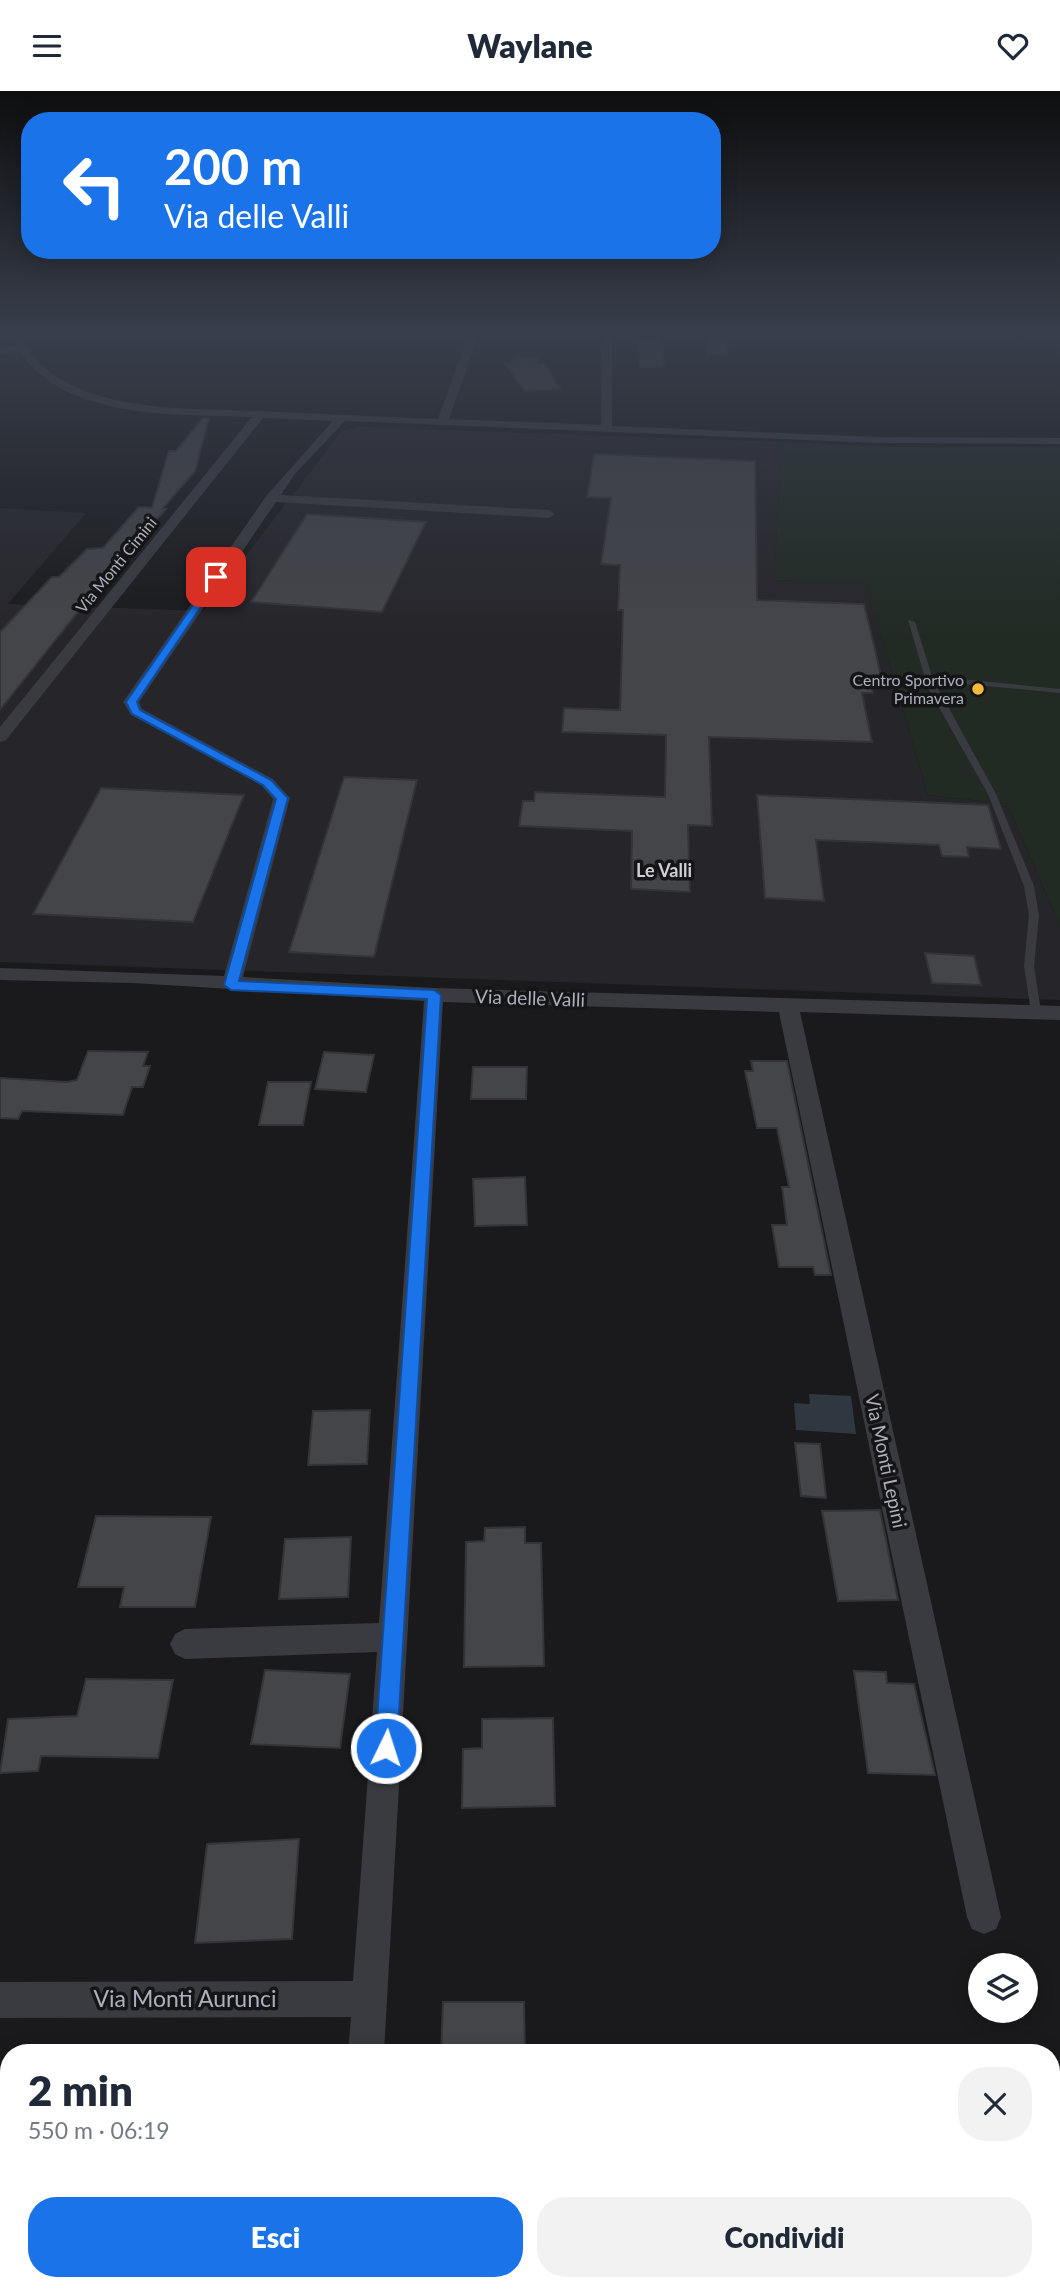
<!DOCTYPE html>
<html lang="it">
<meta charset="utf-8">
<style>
:root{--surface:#fff;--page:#f2f2f3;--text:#1f2937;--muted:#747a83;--accent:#1a73e8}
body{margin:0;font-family:Lato,sans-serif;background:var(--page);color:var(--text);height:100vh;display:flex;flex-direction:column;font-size:26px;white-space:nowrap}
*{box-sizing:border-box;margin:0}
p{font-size:23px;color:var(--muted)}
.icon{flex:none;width:38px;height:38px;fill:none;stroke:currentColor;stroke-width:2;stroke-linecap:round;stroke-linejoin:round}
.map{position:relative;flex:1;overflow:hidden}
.drawer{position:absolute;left:0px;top:1953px;width:1060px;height:247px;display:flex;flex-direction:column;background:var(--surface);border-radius:28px 28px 0 0;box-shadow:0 4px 18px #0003}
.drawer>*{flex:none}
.top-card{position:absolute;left:21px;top:21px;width:700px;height:147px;border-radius:28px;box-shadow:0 4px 18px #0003;background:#1a73e8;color:#fff;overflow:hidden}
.fabs{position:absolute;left:968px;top:1862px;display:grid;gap:14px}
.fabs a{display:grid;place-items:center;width:70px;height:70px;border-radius:50%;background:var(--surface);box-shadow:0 4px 18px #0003;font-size:35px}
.pin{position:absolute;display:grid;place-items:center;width:60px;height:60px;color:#fff;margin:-30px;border-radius:14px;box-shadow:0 4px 10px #0006}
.me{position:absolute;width:77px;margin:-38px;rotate:4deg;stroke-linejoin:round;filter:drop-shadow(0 0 5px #0008)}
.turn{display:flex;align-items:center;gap:24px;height:147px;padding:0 28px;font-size:32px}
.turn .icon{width:91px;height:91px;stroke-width:2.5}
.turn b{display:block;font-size:49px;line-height:60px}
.round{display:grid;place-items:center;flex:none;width:74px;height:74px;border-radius:28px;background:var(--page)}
.overview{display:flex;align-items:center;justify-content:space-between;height:119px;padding:0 28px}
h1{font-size:42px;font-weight:800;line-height:52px}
.cta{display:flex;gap:14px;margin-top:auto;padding:14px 28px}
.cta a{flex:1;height:80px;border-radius:28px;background:var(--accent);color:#fff;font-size:28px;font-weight:800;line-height:80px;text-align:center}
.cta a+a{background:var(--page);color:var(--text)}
header{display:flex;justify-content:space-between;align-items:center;height:91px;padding:0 28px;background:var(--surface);font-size:32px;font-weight:800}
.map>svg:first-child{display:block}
</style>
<header><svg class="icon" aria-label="menu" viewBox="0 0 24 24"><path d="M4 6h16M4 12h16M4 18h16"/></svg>Waylane<svg class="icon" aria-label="heart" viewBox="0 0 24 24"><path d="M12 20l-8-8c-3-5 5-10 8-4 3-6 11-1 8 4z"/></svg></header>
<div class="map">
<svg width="1060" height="2199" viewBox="0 0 1060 2199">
<rect width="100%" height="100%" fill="#1a1a1c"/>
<path fill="#262529" d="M 359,336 L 782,351 L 774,489 L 866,492 L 928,704 L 1007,713 L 1060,835 L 1060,909 L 0,871 L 0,417 L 86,422 L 8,513 L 203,520 L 342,340 Z"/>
<path fill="#212a23" d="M 782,351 L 900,356 L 1060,356 L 1060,835 L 1007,713 L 928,704 L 866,493 L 774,489 Z"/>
<path fill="#2f3840" d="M 809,1303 L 851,1305 L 856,1343 L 796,1339 L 794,1312 L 810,1313 Z"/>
<path fill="#444549" stroke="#343438" stroke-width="2" d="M 706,242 L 728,243 L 727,264 L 707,264 Z
M 638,248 L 662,248 L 664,276 L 639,276 Z
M 514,266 L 539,267 L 536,273 L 545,273 L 560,298 L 525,300 L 505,273 L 511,273 Z
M 203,327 L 209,327 L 195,380 L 162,418 L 166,418 L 120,468 L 0,619 L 0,541 L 52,486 L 59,486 L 87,458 L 103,457 L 139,416 L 152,417 L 169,360 L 176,360 Z
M 594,363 L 755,370 L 757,509 L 864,513 L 875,558 L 882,590 L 870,590 L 873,602 L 862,602 L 872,651 L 709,646 L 712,735 L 688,734 L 690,801 L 631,798 L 632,740 L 519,735 L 523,710 L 534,710 L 535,701 L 665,706 L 666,644 L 562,641 L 564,617 L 620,619 L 623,519 L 618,519 L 620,474 L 601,473 L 611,407 L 587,406 Z
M 307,423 L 426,431 L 382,521 L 251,511 Z
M 344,686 L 417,689 L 374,866 L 289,861 Z
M 101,697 L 244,704 L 193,831 L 33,823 Z
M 757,704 L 988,714 L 1001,758 L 967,756 L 969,766 L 942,765 L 939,754 L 816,749 L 824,810 L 765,807 Z
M 925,862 L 974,865 L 981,894 L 932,892 Z
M 88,960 L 148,961 L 143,975 L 150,975 L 143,996 L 132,996 L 123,1024 L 22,1020 L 18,1028 L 0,1027 L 0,987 L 67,991 L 77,989 Z
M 324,961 L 374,964 L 366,1001 L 315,998 Z
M 751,970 L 787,970 L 831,1184 L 815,1184 L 813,1176 L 779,1176 L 772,1134 L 787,1134 L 782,1096 L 789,1096 L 777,1037 L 757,1037 L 745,980 L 753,980 Z
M 473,976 L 527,976 L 526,1008 L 471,1008 Z
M 268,991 L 311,991 L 303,1034 L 259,1034 Z
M 525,1086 L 527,1134 L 475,1135 L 473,1088 Z
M 370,1319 L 367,1373 L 308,1374 L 313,1320 Z
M 795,1352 L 820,1353 L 826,1407 L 801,1405 Z
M 880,1419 L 898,1509 L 838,1510 L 822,1420 Z
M 96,1425 L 211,1426 L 195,1516 L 120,1516 L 124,1496 L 78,1496 Z
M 525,1436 L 525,1452 L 541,1452 L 544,1575 L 464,1576 L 466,1451 L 484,1450 L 485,1437 Z
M 351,1446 L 348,1506 L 279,1508 L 285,1448 Z
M 265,1579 L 350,1583 L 340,1657 L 251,1653 Z
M 854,1580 L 886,1581 L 887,1592 L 914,1593 L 935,1684 L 868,1682 Z
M 86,1588 L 173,1589 L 158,1667 L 41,1665 L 38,1680 L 0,1682 L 8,1628 L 77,1625 Z
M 553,1627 L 555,1715 L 462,1717 L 463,1658 L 482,1657 L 482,1628 Z
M 299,1748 L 292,1848 L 195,1852 L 207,1753 Z
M 443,1911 L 524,1911 L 525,1962 L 441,1962 Z"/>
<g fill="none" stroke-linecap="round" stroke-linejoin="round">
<path fill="#3a3b41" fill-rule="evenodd" d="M 908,529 L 915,531 L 932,585 L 1060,598 L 1060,602 L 934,590 L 996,703 L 1034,795 L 1039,824 L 1034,875 L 1041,921 L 1040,924 L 1032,924 L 1031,921 L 1024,875 L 1029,824 L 1024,795 L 988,703 L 928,597 Z"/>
<path fill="#3a3b41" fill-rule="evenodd" d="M 6,240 L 16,240 C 30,261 43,280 67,292 C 123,321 195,317 256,320 C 317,323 377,325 438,328 L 470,240 L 480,240 L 449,328 L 601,334 L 602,240 L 612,240 L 612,335 L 878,346 L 1060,347 L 1060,353 L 878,352 L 345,330 L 294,384 L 281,404 L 549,419 L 555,423 L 549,427 L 276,411 L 139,611 L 142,618 L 273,688 L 290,707 L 243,886 L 434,897 L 1060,915 L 1060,929 L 800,921 L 1001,1826 L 996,1838 L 984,1843 L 972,1838 L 967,1826 L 779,921 L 443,911 L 384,1962 L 348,1962 L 351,1926 L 0,1927 L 0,1891 L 353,1890 L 377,1561 L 185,1568 L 175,1563 L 170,1553 L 175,1543 L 185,1538 L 379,1532 L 424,910 L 133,892 L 0,889 L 0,877 L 224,885 L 273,708 L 261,694 L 131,624 L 123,611 L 267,404 L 333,330 L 263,327 L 6,649 L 0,651 L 0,636 L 252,326 C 177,323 67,330 19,260 L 0,263 L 0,257 L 15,254 Z
M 332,2191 L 372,2191 L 371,2199 L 331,2199 Z"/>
</g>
<linearGradient id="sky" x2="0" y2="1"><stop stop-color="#0e0e0f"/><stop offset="0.44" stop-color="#383e4b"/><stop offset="1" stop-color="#383e4b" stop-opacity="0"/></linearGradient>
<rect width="1060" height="548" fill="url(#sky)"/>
<path fill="#1a73e8" stroke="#114b97" stroke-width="2" d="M 213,485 L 221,486 L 137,611 L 140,619 L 271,689 L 288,707 L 239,890 L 434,899 L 441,904 L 397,1657 L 394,1665 L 386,1668 L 378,1665 L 375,1657 L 427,908 L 231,899 L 224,894 L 276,708 L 263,694 L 132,623 L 126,611 Z"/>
<circle fill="#f5ba39" stroke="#151417" stroke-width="2.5" cx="978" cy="598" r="7"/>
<g text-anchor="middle" stroke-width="7" stroke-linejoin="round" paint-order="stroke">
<g font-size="16" fill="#acb0bc" stroke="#151417">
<text transform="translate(116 474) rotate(-51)" y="6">Via Monti Cimini</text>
</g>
<g font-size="16" fill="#acb0bc" stroke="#151417" text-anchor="end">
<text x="964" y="595">Centro Sportivo<tspan x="964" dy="18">Primavera</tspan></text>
</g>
<g font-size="18" font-weight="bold" fill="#cdd0d7" stroke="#151417">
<text x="664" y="786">Le Valli</text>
</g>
<g font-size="19" fill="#acb0bc" stroke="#151417">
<text transform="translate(530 907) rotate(2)" y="7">Via delle Valli</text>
<text transform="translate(886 1370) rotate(78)" y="7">Via Monti Lepini</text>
</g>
<g font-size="23" fill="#acb0bc" stroke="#151417">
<text x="185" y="1916">Via Monti Aurunci</text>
</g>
</g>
</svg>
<div class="fabs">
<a><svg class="icon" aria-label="layers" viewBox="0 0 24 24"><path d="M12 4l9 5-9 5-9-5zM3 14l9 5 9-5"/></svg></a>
</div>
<div class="pin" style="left:216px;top:486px;background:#d93025"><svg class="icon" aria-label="arrive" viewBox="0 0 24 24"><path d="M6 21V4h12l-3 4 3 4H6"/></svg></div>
<svg class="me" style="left:386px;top:1657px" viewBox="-20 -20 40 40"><circle r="17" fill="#1a73e8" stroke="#fff" stroke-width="3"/><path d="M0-11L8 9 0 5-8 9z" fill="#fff"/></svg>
<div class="top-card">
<div class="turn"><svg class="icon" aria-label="left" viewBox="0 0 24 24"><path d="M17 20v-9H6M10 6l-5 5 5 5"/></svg><div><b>200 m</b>Via delle Valli</div></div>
</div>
<section class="drawer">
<div class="overview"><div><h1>2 min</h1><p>550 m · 06:19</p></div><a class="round"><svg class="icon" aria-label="close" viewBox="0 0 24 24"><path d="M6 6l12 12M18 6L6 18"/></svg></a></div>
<div class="cta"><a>Esci</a><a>Condividi</a></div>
</section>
</div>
